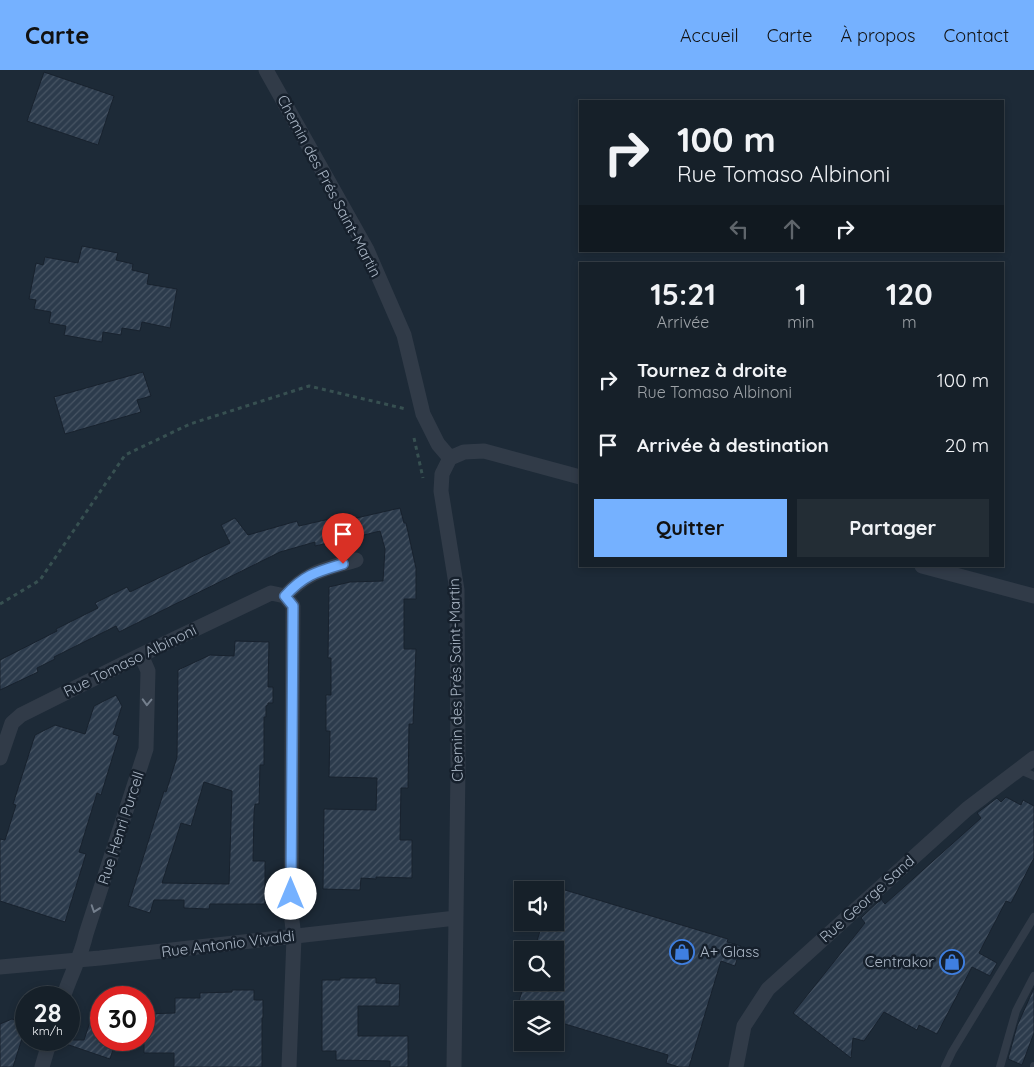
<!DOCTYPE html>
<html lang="fr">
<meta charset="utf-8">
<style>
:root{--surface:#162029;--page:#232d35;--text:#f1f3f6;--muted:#9ea3a8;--line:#353e46;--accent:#75b1ff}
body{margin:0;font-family:Quicksand,sans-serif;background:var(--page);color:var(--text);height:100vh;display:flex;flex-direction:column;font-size:19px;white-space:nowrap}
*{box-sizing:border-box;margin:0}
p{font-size:16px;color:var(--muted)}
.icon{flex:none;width:28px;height:28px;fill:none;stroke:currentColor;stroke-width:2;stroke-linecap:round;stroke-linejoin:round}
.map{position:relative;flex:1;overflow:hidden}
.side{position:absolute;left:579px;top:192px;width:425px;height:305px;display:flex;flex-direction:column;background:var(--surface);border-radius:0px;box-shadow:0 2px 8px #0003,0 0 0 1px var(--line)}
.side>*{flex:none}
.hud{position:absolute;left:579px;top:30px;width:425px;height:152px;border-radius:0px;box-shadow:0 2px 8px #0003,0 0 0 1px var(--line);background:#162029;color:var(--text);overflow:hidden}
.tools{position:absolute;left:514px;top:811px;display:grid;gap:10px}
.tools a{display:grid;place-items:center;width:50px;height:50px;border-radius:0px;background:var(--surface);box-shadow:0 2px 8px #0003,0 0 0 1px var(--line);font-size:25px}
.speed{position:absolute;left:15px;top:916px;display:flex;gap:10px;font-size:25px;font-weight:700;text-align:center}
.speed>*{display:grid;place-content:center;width:65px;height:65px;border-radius:50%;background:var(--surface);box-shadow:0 2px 8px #0003,0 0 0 1px var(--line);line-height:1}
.speed small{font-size:12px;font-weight:400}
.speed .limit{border:8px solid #d22;background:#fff;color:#111}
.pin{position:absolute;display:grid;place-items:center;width:42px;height:42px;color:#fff;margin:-51px -21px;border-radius:50% 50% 50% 0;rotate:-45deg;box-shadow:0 0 5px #0007}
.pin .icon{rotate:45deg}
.me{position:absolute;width:55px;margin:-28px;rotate:0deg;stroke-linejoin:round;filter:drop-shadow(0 0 4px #0008)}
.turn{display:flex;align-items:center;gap:18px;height:105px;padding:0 15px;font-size:22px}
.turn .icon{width:65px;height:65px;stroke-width:2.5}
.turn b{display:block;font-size:35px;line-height:42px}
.lanes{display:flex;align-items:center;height:48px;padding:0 15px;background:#0003;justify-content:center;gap:25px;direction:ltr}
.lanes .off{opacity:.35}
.eta{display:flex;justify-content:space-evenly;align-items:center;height:85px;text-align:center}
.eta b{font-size:30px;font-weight:700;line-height:35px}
.primary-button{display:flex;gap:10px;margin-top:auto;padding:10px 15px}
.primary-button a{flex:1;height:58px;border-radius:0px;background:var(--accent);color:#111;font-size:20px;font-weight:700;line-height:58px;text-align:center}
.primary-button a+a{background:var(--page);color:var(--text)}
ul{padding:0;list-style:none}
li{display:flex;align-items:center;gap:15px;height:65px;padding:0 15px}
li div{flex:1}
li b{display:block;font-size:19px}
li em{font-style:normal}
header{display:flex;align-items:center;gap:30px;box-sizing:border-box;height:70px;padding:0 25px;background:var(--accent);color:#111}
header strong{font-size:24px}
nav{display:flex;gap:28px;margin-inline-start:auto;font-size:18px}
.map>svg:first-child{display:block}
</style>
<header>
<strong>Carte</strong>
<nav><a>Accueil</a><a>Carte</a><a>À propos</a><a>Contact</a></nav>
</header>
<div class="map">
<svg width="1034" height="997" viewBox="0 0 1034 997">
<defs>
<pattern id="building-hatch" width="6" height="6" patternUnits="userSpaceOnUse" patternTransform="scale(1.25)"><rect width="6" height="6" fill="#2c3b4c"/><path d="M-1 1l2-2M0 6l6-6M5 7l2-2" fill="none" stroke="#485564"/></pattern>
</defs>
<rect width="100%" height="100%" fill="#1d2a37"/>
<path fill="url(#building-hatch)" stroke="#18222e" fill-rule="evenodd" d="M 44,2 L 114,26 L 98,75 L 27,51 Z
M 82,176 L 118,183 L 116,190 L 133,194 L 132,200 L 149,204 L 147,214 L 177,219 L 170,258 L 142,252 L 140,261 L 122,258 L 121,265 L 103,262 L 102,272 L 64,265 L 66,256 L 49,253 L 51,242 L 34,239 L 36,230 L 29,229 L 36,193 L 43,195 L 45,187 L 78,193 Z
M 143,302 L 151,326 L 137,330 L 141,342 L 65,364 L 54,327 Z
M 400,438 L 404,453 L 406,453 L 416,498 L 416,529 L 404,529 L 404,579 L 416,579 L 413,654 L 409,654 L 408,718 L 401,718 L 400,770 L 412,770 L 412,808 L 376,807 L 376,809 L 361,808 L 360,820 L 323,819 L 324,739 L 376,740 L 377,708 L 329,707 L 330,661 L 326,661 L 326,625 L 331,625 L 331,588 L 328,588 L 329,517 L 350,512 L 383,511 L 385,479 L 380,461 L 328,474 L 328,473 L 315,476 L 315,472 L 280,482 L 119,562 L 116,556 L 54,587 L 55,589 L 37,598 L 38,602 L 0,620 L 0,590 L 57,561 L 56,559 L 98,538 L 95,533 L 127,517 L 130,522 L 230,473 L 221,455 L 235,448 L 248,465 L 297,451 L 299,456 L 351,444 L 352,449 Z
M 235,571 L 269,572 L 268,617 L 273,617 L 273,633 L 268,633 L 268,635 L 266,636 L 266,647 L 264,647 L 264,695 L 260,695 L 259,734 L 255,734 L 254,743 L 253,791 L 265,791 L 265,834 L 210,834 L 209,839 L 184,838 L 184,830 L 154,830 L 150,843 L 128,836 L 164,721 L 166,722 L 177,687 L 178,600 L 210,585 L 234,586 ZM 204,712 L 232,721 L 229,814 L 162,813 L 181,753 L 191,756 Z
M 116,625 L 122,636 L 113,664 L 119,666 L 101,725 L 97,723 L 79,782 L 86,784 L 65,852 L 0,831 L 0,769 L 5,770 L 16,735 L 13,734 L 35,665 L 55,655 L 85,664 L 94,636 Z
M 1006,727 L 1021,735 L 1023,730 L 1034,736 L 1034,788 L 1011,833 L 1006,831 L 979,883 L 997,893 L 990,906 L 972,897 L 937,964 L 919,955 L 917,960 L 884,942 L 864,971 L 853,968 L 851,988 L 793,943 L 865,853 L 861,848 L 881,829 L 885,834 L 981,748 L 977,743 L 997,728 L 1001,732 Z
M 555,817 L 728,869 L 727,872 L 741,876 L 735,896 L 721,891 L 689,997 L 679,997 L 666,993 L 668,985 L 555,951 L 555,940 L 516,940 L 525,912 L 555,912 L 555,880 L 534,880 L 543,852 L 555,852 Z
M 340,908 L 376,908 L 376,913 L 400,914 L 399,936 L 358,936 L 358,966 L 408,966 L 408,997 L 390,997 L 390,991 L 336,990 L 336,981 L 322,981 L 322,910 L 340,910 Z
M 1034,918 L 1034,963 L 1022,995 L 1008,989 L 1017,956 Z
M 232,920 L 254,920 L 254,930 L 263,930 L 263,948 L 262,948 L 262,997 L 174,997 L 174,983 L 144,983 L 144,944 L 175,943 L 175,928 L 200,928 L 200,923 L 232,922 Z
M 98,928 L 101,929 L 101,970 L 116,970 L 110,989 L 63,973 L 63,970 L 84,970 Z
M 12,949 L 26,953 L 26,956 L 13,997 L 0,997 L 0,954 Z"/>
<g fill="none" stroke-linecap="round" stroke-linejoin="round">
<path stroke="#375051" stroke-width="3" stroke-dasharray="4 4" stroke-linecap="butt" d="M 414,368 L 423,408
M 0,534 L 40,510 L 125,385 L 190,354 L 309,316 L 406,339"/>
<path stroke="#313b48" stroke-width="8" d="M 1018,699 L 1034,706
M 945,997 L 952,982 L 1034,847
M 1000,997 L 1016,941 L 1034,906
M 1034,997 L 1034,996"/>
<path stroke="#313b48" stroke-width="15" d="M 266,0 L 367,180 L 404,265 L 423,344 L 438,374 L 450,388 L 442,404 L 441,421 L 457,520 L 458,697 L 454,997
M 450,388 L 464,382 L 484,381 L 580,407
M 922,496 L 1034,526
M 285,526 C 308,501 325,499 356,490
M 0,688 L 12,653 L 21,645 L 141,585 L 271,523 L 285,526 L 293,536 L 291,843 L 294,867 L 289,997
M 0,897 L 100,888 L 456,848
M 63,928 C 70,906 81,887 86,864 L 146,679 L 148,601 L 141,585
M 42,997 L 50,970
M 736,997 L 744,956 L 768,919 L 967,739 L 1034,688"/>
</g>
<defs><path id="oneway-chevron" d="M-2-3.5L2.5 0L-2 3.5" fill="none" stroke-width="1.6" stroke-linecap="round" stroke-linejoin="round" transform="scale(1.25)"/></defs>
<g stroke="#747f8d">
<use href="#oneway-chevron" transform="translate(147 632) rotate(92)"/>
<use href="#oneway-chevron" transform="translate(95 839) rotate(109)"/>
</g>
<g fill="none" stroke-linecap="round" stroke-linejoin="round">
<defs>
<path id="route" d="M 291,824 L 293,536 L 285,526 C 304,505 316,502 343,494"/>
</defs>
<use href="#route" stroke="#4c73a6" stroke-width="12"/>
<use href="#route" stroke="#75b1ff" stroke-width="9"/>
</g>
<defs>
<symbol id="shop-ring" viewBox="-11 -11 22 22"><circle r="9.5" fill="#16202c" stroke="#3f7fe0" stroke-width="1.5"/><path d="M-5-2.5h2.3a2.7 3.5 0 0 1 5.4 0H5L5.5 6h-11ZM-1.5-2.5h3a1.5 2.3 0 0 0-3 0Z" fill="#3f7fe0"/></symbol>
</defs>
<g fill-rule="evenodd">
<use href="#shop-ring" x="668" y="868" width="28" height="28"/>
<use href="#shop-ring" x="938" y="878" width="28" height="28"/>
</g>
<g text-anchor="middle" stroke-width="5" stroke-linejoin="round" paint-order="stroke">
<g font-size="15" fill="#aab6c5" stroke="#16202c">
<text transform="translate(329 116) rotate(62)" y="5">Chemin des Prés Saint-Martin</text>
<text transform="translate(130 591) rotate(-26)" y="5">Rue Tomaso Albinoni</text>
<text transform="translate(456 610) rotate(-91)" y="5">Chemin des Prés Saint-Martin</text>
<text transform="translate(121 758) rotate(-72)" y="5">Rue Henri Purcell</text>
<text transform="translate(867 829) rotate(-42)" y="5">Rue George Sand</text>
<text transform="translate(228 874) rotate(-7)" y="5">Rue Antonio Vivaldi</text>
</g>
<g font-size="15" fill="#aab6c5" stroke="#16202c" text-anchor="start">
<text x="700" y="887">A+ Glass</text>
<text x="934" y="897" text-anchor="end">Centrakor</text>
</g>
</g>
</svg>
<div class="tools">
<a><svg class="icon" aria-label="sound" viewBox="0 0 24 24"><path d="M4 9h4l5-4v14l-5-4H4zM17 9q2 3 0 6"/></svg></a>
<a><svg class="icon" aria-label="search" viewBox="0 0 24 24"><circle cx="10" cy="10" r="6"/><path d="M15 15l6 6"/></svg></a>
<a><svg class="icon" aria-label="layers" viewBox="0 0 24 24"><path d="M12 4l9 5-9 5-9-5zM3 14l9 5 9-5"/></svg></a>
</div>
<div class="speed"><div>28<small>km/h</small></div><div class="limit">30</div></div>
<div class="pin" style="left:343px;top:494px;background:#d93025"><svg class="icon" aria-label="arrive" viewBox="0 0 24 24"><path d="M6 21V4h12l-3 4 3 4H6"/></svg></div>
<svg class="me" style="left:291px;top:824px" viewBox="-20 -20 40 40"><circle r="19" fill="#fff"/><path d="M0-13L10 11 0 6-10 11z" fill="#75b1ff"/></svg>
<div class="hud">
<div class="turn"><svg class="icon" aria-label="right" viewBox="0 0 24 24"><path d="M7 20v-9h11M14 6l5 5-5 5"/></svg><div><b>100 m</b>Rue Tomaso Albinoni</div></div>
<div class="lanes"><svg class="icon off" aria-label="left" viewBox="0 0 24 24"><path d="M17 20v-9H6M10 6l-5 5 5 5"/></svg><svg class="icon off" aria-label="ahead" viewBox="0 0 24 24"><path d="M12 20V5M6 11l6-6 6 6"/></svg><svg class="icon" aria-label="right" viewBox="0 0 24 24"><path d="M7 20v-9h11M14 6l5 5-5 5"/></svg></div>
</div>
<section class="side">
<div class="eta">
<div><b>15:21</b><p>Arrivée</p></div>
<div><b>1</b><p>min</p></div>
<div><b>120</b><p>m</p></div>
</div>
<ul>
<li><svg class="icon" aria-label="right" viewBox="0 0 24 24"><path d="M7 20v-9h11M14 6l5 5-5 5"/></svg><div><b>Tournez à droite</b><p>Rue Tomaso Albinoni</p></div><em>100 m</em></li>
<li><svg class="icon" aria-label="arrive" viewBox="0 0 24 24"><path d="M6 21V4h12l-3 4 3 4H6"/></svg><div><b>Arrivée à destination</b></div><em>20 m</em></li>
</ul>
<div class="primary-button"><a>Quitter</a><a>Partager</a></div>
</section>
</div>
